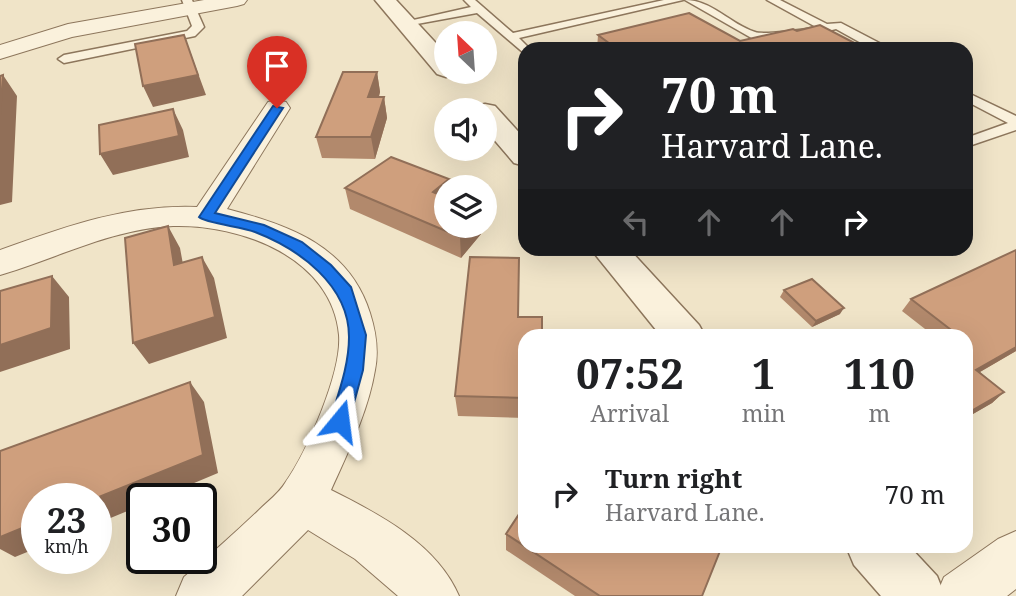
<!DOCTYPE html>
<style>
:root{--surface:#fff;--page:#f2f2f2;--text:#202124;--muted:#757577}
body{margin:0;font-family:"Noto Serif",serif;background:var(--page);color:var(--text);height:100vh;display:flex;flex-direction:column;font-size:26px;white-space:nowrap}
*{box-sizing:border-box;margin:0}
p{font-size:23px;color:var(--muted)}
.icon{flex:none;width:38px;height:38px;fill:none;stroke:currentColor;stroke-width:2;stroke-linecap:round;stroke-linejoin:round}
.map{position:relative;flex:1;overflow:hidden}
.side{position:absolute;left:518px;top:329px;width:455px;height:224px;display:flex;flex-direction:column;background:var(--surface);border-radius:21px;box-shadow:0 7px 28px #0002}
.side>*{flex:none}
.top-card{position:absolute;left:518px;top:42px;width:455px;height:214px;border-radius:21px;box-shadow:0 7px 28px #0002;background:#202124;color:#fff;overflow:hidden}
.needle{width:46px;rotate:335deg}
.tools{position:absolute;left:434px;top:21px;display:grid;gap:14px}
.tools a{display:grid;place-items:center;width:63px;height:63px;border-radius:50%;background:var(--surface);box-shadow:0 7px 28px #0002;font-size:35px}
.speed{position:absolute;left:21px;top:483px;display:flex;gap:14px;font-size:35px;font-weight:700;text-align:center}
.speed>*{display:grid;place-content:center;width:91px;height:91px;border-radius:50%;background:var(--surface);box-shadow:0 7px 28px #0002;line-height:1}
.speed small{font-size:18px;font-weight:400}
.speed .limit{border:4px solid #111;border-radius:10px;background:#fff;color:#111}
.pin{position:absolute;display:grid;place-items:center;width:60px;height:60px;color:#fff;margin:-72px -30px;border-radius:50% 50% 50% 0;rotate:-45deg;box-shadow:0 0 7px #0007}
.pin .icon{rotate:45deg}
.me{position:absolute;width:77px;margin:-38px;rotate:16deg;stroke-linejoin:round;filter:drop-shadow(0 0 5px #0008)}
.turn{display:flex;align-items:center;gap:24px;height:147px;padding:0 28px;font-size:32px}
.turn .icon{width:91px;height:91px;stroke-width:2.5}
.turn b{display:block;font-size:49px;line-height:60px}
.lanes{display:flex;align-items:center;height:66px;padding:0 28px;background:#0003;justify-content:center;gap:35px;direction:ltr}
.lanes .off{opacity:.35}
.eta{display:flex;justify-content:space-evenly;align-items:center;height:119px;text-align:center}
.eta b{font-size:42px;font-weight:700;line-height:49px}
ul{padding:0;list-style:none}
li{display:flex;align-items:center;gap:21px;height:91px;padding:0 28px}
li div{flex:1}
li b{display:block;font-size:26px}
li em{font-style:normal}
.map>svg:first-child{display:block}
</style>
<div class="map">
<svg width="1016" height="596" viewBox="0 0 1016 596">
<rect width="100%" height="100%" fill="#f0e4c8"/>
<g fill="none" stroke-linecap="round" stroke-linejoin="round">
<defs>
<path id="service" d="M 182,0 L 192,0 L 204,27 L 195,36 L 64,63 L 58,59 L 64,55 L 187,31 L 192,26 Z
M 464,0 L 475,0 L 513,33 L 664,0 L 683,0 L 519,38 L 530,49 L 525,49 L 525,54 L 477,13 L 406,26 L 400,23 L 471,7 Z
M 685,0 C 712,0 730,24 755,32 C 764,35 805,30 816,27 L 767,0 L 780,0 L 827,24 L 841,23 L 887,47 L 872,49 L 836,29 L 800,38 L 775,37 L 755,40 Z
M 966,92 L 1016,116 L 1016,130 L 966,147 L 966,138 L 1008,123 L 966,101 Z"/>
<path id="minor" d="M 204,0 L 247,0 L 244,4 L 237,6 L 72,37 L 0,59 L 0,45 L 68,24 Z
M 277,100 L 286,102 L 290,108 L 227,209 C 289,225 349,246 370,313 C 376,332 379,350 375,370 C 368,412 348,452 331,490 C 379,514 437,544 459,596 L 398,596 L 355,559 L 308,530 L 242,596 L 176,596 L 184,577 C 210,555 235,533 259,510 C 268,501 279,493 285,483 C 307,452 342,372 339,335 C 332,257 240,224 173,226 C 111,229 58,258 0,275 L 0,250 C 64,227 127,204 197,207 L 268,102 Z
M 1016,531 L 1016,589 L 1007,596 L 936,596 L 944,577 L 998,539 Z"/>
<path id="tertiary" d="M 375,0 L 396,0 L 446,54 L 446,72 L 457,72 L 455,74 L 446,77 L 437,74 Z
M 485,104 L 495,106 L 525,139 L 525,166 L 514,163 L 485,129 L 485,110 L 472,110 L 475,106 Z
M 590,248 L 628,248 L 699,325 L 705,336 L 661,336 Z
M 846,546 L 909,546 L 937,576 L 945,596 L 881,596 L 854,565 Z"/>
</defs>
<use href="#service" stroke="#8d765c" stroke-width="3"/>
<use href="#minor" stroke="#8d765c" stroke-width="2"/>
<use href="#tertiary" stroke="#8d765c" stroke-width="3"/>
<use href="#service" fill="#faf1dc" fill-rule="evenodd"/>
<use href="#minor" fill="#faf1dc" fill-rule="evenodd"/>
<use href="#tertiary" fill="#faf1dc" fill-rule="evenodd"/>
</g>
<path fill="#b2896c" d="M 797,31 L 866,49 L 597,49 L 598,35 L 740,41 Z
M 377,72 L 380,92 L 379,97 L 384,97 L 387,118 L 375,159 L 322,158 L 316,137 Z
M 345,188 L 446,226 L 481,234 L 461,258 L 350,209 Z
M 1016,250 L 1016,351 L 980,372 L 1004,392 L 992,403 L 966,418 L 966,336 L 934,336 L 902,311 L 911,299 Z
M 784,290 L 840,314 L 812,327 L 780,297 Z
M 518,317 L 525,336 L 525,418 L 458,416 L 455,396 Z
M 506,534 L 702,596 L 575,596 L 506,550 Z"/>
<path fill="#916f58" d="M 184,35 L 206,95 L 153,107 L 143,86 Z
M 377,72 L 380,92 L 372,118 L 368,97 Z
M 3,75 L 17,96 L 12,202 L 0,205 L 0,116 Z
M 384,97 L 387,118 L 375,159 L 371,137 Z
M 173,109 L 183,130 L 189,157 L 113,175 L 100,154 Z
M 449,179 L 449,187 L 446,187 L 446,204 L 433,192 Z
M 168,226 L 180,248 L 187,286 L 174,265 Z
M 469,226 L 480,226 L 481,234 L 461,258 L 460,237 Z
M 202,257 L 214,278 L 227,338 L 149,364 L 133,343 Z
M 52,276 L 69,297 L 70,349 L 0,372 L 0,345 Z
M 844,308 L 840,314 L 812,327 L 816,321 Z
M 1016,347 L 1016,351 L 966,380 L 976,370 Z
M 190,382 L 204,402 L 218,473 L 156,499 L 142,499 L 142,505 L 96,524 L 96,499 L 94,499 Z
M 1004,392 L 992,403 L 966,418 L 966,414 Z
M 37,522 L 37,548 L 15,557 L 0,549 L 0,537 Z"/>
<path fill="#cf9f7d" stroke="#916f58" stroke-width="2" d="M 689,13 L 740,41 L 793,29 L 797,31 L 820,25 L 866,49 L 617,49 L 598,35 Z
M 184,35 L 198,75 L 143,86 L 135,44 Z
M 343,72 L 377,72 L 368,97 L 384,97 L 371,137 L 316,137 Z
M 3,75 L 0,116 L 0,76 Z
M 173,109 L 179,136 L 100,154 L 99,125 Z
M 391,157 L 449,179 L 433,192 L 446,198 L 446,226 L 469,226 L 460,237 L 345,188 Z
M 168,226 L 174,265 L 202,257 L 215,317 L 133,343 L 125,238 Z
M 1016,250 L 1016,347 L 976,370 L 1004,392 L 966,414 L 966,336 L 959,336 L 911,299 Z
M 470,257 L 519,258 L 518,317 L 542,317 L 542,336 L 525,336 L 525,398 L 455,396 Z
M 52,276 L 51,328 L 0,345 L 0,291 Z
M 812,279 L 844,308 L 816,321 L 784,290 Z
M 190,382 L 203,455 L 94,499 L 37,499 L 37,522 L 0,537 L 0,451 Z
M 525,505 L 525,546 L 722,546 L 702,596 L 600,596 L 506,534 Z"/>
<path fill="#1a73e8" stroke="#114b97" stroke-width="2" d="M 273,106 L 283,108 L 215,213 L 264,225 L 302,242 L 331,265 L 351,287 L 366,335 L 363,370 L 349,421 L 346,427 L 340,429 L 333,427 L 330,421 C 338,394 349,366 349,337 C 349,285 299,249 255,232 C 243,227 205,223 199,217 Z"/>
</svg>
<div class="tools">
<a><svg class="needle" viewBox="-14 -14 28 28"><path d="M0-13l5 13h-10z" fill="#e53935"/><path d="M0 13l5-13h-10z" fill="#757577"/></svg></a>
<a><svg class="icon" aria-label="sound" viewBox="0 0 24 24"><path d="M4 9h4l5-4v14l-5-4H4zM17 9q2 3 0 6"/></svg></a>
<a><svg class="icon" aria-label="layers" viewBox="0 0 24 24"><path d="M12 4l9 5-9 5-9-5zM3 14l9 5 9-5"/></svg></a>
</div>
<div class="speed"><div>23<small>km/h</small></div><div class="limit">30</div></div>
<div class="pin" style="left:277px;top:108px;background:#d93025"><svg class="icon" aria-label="arrive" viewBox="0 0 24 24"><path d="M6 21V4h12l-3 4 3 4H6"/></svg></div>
<svg class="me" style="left:340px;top:421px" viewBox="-20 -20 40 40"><path d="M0-17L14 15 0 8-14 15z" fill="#1a73e8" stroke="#fff" stroke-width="4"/></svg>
<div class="top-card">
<div class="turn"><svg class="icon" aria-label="right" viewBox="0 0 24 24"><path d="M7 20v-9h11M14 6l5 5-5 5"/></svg><div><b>70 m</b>Harvard Lane.</div></div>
<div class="lanes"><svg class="icon off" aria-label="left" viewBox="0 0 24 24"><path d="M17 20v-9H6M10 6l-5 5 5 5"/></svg><svg class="icon off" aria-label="ahead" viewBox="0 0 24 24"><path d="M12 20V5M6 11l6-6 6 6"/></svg><svg class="icon off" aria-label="ahead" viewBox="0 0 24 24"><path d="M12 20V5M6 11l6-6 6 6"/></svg><svg class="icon" aria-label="right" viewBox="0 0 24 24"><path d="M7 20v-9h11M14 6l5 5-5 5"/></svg></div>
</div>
<section class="side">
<div class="eta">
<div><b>07:52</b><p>Arrival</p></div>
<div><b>1</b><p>min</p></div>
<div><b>110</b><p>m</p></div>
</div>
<ul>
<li><svg class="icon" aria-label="right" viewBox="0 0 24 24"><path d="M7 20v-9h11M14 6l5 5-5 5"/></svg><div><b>Turn right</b><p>Harvard Lane.</p></div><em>70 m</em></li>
</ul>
</section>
</div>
